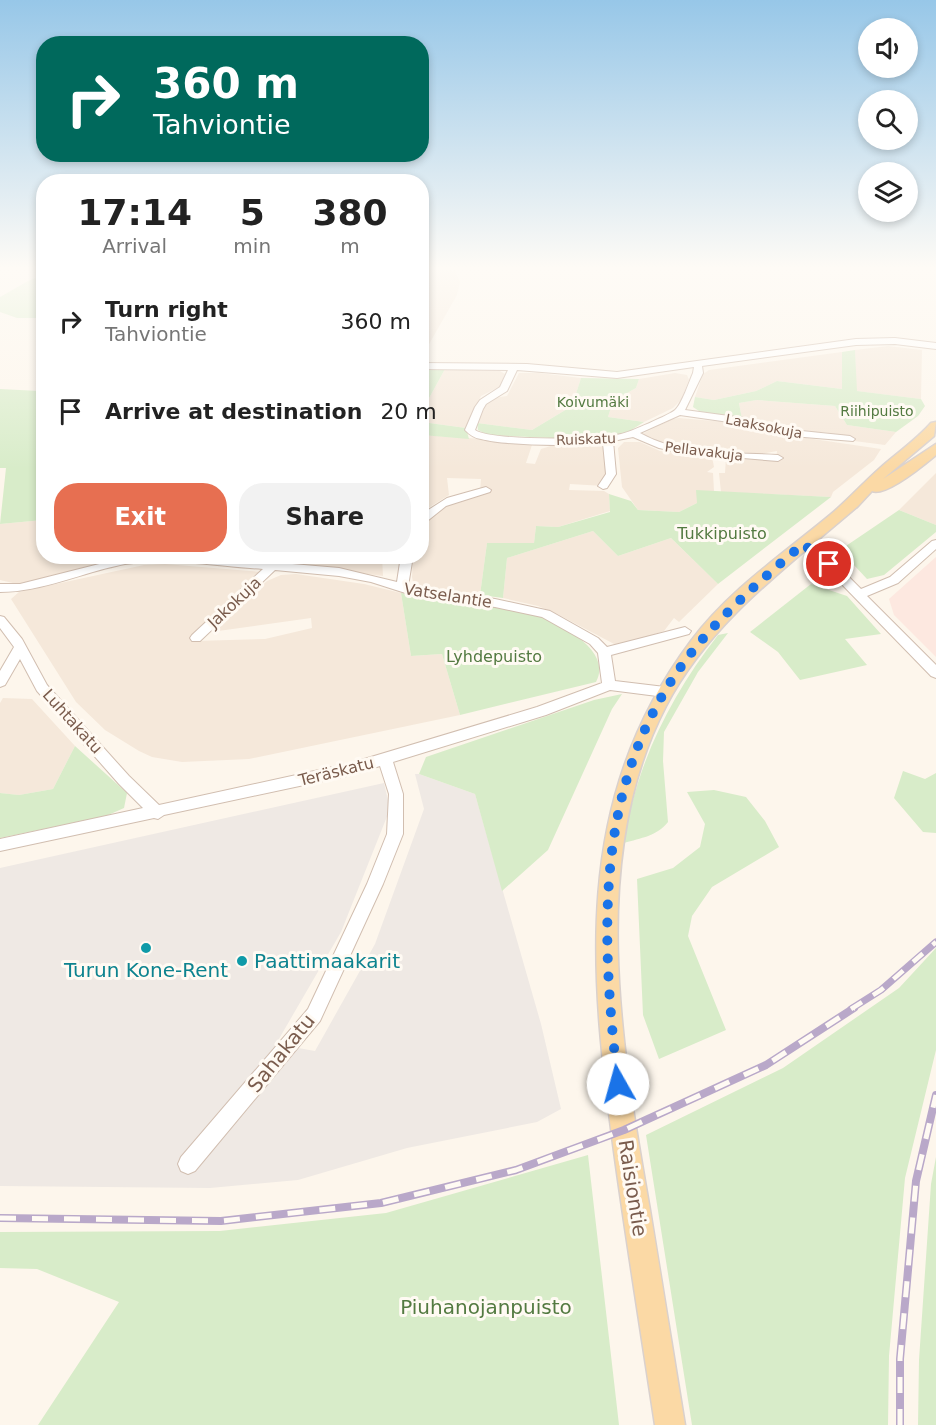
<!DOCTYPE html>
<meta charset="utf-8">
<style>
:root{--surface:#fff;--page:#f2f2f2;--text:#222;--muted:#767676;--accent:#e76f51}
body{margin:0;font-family:"DejaVu Sans",sans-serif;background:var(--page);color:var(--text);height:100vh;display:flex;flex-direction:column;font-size:22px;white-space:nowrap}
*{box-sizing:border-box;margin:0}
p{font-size:20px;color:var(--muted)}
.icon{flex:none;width:33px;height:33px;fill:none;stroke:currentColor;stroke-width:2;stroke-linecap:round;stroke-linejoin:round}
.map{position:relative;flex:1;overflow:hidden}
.sheet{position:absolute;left:36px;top:174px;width:393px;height:390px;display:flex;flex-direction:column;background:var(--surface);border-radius:24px;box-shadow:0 3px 9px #0003}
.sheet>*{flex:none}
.guide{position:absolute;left:36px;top:36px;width:393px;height:126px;border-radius:24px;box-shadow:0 3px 9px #0003;background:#00695c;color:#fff;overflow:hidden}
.tools{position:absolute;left:858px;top:18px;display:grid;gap:12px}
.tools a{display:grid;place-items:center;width:60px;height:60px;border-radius:50%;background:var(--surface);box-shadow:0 3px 9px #0003;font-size:30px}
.pin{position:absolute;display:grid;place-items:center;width:51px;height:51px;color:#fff;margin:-26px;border:3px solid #fff;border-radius:50%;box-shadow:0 2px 6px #0007}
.me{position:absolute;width:66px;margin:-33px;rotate:353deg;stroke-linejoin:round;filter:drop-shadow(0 0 4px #0008)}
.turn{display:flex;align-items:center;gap:21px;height:126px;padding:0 18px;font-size:27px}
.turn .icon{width:78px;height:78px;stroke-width:2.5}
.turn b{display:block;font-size:42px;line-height:51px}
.eta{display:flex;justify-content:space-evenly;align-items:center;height:102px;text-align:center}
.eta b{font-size:36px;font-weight:800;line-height:42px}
.cta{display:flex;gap:12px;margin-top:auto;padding:12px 18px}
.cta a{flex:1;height:69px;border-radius:24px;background:var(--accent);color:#fff;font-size:24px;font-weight:800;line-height:69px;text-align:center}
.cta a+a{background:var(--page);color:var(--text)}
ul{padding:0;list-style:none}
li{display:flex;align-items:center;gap:18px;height:90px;padding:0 18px}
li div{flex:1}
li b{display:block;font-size:22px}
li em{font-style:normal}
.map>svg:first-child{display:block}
</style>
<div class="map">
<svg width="936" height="1425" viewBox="0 0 936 1425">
<rect width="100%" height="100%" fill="#fdf6ec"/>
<path fill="#f5e8da" d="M 422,269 L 455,271 L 460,282 L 457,295 L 428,346 L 422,346 Z
M 888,346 L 922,350 L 921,399 L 856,391 L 855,350 Z
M 842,352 L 842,389 L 777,381 L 756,391 L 714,400 L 695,397 L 703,374 L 709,370 Z
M 445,369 L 500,371 L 505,374 L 501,386 L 481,396 L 466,428 L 422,422 L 422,411 Z
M 519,373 L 539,373 L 581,378 L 572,406 L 532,430 L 477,423 L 488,399 L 507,396 Z
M 675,373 L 687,375 L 689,380 L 681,400 L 673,408 L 644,422 L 608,417 L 613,401 L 636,388 L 639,379 Z
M 757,400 L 835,406 L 847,425 L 896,432 L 885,445 L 839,439 L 831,433 L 820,432 L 810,434 L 742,419 L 739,403 Z
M 679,418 L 738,423 L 786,435 L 881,449 L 874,460 L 833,492 L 831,497 L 721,492 L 719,473 L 725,473 L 726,458 L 776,461 L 777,451 L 761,454 L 664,445 L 642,434 L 672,419 Z
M 422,435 L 528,442 L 532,445 L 526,463 L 535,464 L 541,449 L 557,444 L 601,445 L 604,447 L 609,484 L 604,486 L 570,484 L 569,490 L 604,491 L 609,494 L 610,511 L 558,527 L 536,526 L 534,543 L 487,543 L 480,595 L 425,589 L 413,582 L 412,577 L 413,557 L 422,556 L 422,530 L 428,519 L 451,503 L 480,492 L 481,479 L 447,478 L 449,495 L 422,512 Z
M 624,442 L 640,442 L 660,451 L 712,457 L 714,467 L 707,472 L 713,473 L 714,491 L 697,491 L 697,503 L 679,512 L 638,510 L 622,487 L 618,448 Z
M 936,473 L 936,525 L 899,510 Z
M 43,520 L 44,556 L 134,557 L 17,584 L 0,580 L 0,524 Z
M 593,531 L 618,556 L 671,538 L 718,584 L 679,622 L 674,618 L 664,631 L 618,646 L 559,615 L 538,606 L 503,598 L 507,558 Z
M 294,557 L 382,557 L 383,576 L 290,564 L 287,561 Z
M 165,564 L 261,572 L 195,641 L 265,639 L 312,628 L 311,618 L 211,632 L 267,581 L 281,575 L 296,574 L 364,584 L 401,593 L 411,656 L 442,654 L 460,715 L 249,759 L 182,762 L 152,757 L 139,751 L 105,730 L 76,702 L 11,599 L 19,592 L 144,565 Z
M 3,698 L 32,699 L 75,746 L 53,789 L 19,795 L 0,793 L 0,703 Z"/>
<path fill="#fde8e0" d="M 936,557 L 936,657 L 894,615 L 889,599 Z"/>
<path fill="#efe9e4" d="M 415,774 L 419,774 L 475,794 L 541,1024 L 561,1109 L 537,1122 L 407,1148 L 298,1180 L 210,1188 L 0,1186 L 0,868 L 384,783 L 390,809 L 341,932 L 276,1044 L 315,1051 L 375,944 L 424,809 Z"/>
<path fill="#d8ecc9" d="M 43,275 L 43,318 L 17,318 L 0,312 L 0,297 L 28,281 Z
M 855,350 L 857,391 L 921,399 L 925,406 L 918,416 L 896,432 L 847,425 L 835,406 L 757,400 L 739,403 L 742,419 L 702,413 L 693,407 L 695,397 L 714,400 L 756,391 L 777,381 L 842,389 L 842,352 Z
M 422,369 L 445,369 L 422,411 Z
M 581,378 L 639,379 L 636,388 L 613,401 L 608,417 L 644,422 L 625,434 L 594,440 L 488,435 L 478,430 L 477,423 L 532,430 L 572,406 Z
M 43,384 L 43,520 L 0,524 L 6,468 L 0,468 L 0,389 L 39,391 Z
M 422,422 L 466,428 L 469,439 L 422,435 Z
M 696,490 L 831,497 L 718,584 L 671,538 L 618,556 L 593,531 L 507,558 L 503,598 L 480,595 L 487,543 L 534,543 L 536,526 L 558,527 L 610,512 L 609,494 L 631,501 L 638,510 L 679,512 L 697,503 Z
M 899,510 L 936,525 L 936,532 L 884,575 L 867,579 L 840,550 Z
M 811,584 L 847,596 L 881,634 L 845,639 L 867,665 L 800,680 L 778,652 L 750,632 Z
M 401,593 C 441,599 490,600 528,612 C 554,621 614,648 596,682 L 460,715 L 442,654 L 411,656 Z
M 728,633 L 698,672 L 664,732 L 663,761 L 668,822 C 657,836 641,838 624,843 C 636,764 670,697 718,635 Z
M 622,694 L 612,709 L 548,850 L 502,891 L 475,794 L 419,774 L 426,757 L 594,700 Z
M 75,746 L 127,793 L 124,808 L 106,816 L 0,838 L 0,793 L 19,795 L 53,789 Z
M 903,771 L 925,779 L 936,773 L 936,833 L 923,832 L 894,798 Z
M 714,790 L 746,797 L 765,821 L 779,847 L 712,887 L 692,916 L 688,936 L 726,1030 L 659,1059 L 643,1015 L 637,879 L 673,868 L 700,847 L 705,824 L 687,792 Z
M 936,948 L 936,1050 L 905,1178 L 889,1356 L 888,1425 L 692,1425 L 646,1135 L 783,1068 L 899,988 Z
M 588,1155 L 619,1425 L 38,1425 L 119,1302 L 37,1269 L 0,1268 L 0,1232 L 220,1231 L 386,1213 Z
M 936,1157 L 936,1425 L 918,1425 L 919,1360 L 931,1184 Z"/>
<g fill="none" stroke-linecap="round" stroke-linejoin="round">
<defs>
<path id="minor" d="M 895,338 L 936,343 L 936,349 L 895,344 L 856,345 L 702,366 L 703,373 L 685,410 L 751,419 L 792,430 L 850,436 L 855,439 L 853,441 L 792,436 L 750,425 L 680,415 L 640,433 C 680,456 734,452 778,455 L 783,458 L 778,461 L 682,453 L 659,448 L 633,437 L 613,441 L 616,474 L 607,488 L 603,489 L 598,486 L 606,474 L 603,443 C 575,446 508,446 481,439 C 474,438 470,435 465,430 L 475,407 L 480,400 L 500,387 L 508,370 L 422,369 L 422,363 L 527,364 L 617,372 L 856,339 ZM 694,367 L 693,373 C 689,382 682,404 675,410 C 671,414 628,433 621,434 C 599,440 490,441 475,430 L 483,409 L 486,404 L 507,391 L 517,370 L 617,378 Z
M 486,487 L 491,490 L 490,492 L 446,506 L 426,522 L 422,523 L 422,514 L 447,498 Z
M 936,540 L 936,549 L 898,583 L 867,596 L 936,665 L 936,678 L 931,676 L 825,567 L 797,545 L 803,541 L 807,543 L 833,561 L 861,589 L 890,577 L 932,541 Z
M 131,556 L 196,556 L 339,568 L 397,582 L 401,556 L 413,556 L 408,586 L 495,599 L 550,611 L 598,638 L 607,647 L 685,627 L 691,631 L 689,634 L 611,655 L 615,681 L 665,687 L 670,689 L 672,692 L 670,695 L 665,697 L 610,690 L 546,715 L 393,762 L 403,794 L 403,834 L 383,884 L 320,1021 L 195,1171 L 188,1174 L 181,1171 L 178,1164 L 181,1157 L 308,1009 L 367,884 L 387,834 L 389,794 L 380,766 L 351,775 L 164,815 L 158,819 L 154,818 L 0,851 L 0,839 L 143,808 L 119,784 L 37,691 L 20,659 L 5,685 L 0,687 L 0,671 L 14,647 L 0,628 L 0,616 L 4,617 L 22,639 L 47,685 L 129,776 L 159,805 L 351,763 L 537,707 L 602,683 L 598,653 L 590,644 L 542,617 L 495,607 L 418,597 L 371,582 L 339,576 L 275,570 L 200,641 L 192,641 L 190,638 L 192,635 L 263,569 C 217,566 170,557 125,564 C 83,572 43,592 0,592 L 0,584 L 20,584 Z"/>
<path id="major" d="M 936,422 L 934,436 L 883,479 L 936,444 L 936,455 C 924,465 886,497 872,491 L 858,506 C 788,566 710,622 666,706 C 587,858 622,1049 650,1210 C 662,1281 673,1353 685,1425 L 655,1425 C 642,1339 628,1252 616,1166 C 590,977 570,803 691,641 C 728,591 783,554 830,515 C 848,500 863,483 880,468 C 897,453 916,440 931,423 Z"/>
</defs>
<use href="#minor" stroke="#d1beb0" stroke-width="2"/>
<use href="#major" stroke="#dad1cd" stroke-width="3"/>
<use href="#minor" fill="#fff" fill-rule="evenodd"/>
<use href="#major" fill="#fbd9a5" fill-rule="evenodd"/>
<defs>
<path id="rail-far1" d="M 851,1009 L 881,990 L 936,942"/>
<path id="rail" d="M 0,1218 L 221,1221 L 381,1203 L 516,1170 L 624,1130 L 766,1065 L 854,1008
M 900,1425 L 900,1359 L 916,1181 L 936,1095"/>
</defs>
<use href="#rail-far1" stroke="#b9a8c9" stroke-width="7"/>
<use href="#rail" stroke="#b9a8c9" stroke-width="8"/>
<use href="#rail-far1" stroke="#fffaf3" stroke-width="4.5" stroke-dasharray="13" stroke-linecap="butt"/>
<use href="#rail" stroke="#fffaf3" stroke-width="5" stroke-dasharray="16" stroke-linecap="butt"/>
</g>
<linearGradient id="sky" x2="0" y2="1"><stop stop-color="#97c7e8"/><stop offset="0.57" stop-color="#fefbf6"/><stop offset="1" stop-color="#fefbf6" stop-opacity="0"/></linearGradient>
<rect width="936" height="469" fill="url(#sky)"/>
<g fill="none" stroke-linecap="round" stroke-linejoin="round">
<path stroke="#1a73e8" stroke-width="10" stroke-dasharray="0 18" d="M 618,1084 C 600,928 592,769 701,641 C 731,606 768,574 803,544 L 829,564"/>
</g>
<g fill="#0f9aa8" stroke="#fffaf3" stroke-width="2">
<circle cx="146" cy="948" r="6"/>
<circle cx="242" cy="961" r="6"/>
</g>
<g text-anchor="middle" stroke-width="6" stroke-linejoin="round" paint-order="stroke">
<g font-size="14" fill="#537a41" stroke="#fffaf3">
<text x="593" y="407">Koivumäki</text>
<text x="877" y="416">Riihipuisto</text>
</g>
<g font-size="14" fill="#7a5c4d" stroke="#fffaf3">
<text transform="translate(764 426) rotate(11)" y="5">Laaksokuja</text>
<text transform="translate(586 439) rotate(-2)" y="5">Ruiskatu</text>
<text transform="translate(704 451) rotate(7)" y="5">Pellavakuja</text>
</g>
<g font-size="16" fill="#537a41" stroke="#fffaf3">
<text x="722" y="539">Tukkipuisto</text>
<text x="494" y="662">Lyhdepuisto</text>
</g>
<g font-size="16" fill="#7a5c4d" stroke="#fffaf3">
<text transform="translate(448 595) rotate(9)" y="6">Vatselantie</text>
<text transform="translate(234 602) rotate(-43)" y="6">Jakokuja</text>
<text transform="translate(73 721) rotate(48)" y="6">Luhtakatu</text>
<text transform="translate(336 771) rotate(-14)" y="6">Teräskatu</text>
</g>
<g font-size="20" fill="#0d838f" stroke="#fffaf3" text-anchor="start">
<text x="254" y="968">Paattimaakarit</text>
<text x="146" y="977" text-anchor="middle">Turun Kone-Rent</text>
</g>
<g font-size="20" fill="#7a5c4d" stroke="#fffaf3">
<text transform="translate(281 1053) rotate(-51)" y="7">Sahakatu</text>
<text transform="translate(633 1188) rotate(81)" y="7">Raisiontie</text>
</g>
<g font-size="20" fill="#537a41" stroke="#fffaf3">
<text x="486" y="1314">Piuhanojanpuisto</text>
</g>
</g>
</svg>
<div class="tools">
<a><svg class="icon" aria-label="sound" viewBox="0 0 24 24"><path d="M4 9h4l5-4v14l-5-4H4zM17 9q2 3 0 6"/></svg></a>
<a><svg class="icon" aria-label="search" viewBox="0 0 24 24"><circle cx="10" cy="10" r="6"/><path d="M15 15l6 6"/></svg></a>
<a><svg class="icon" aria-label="layers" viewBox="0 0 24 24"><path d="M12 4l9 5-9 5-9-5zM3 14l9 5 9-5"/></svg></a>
</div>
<div class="pin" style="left:829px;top:564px;background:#d93025"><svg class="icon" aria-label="arrive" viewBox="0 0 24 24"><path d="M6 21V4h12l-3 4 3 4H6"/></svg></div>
<svg class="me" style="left:618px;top:1084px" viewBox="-20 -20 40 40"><circle r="19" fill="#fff"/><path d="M0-13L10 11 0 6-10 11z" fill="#1a73e8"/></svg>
<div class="guide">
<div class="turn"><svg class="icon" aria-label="right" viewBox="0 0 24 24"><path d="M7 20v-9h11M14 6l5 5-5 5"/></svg><div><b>360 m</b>Tahviontie</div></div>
</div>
<section class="sheet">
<div class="eta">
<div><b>17:14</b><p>Arrival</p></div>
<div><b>5</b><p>min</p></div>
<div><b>380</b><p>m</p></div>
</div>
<ul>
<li><svg class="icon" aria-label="right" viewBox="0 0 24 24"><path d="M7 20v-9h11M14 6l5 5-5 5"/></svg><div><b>Turn right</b><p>Tahviontie</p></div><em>360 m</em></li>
<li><svg class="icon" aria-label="arrive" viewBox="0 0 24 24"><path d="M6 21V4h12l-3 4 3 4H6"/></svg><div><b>Arrive at destination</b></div><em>20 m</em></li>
</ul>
<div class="cta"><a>Exit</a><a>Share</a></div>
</section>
</div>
